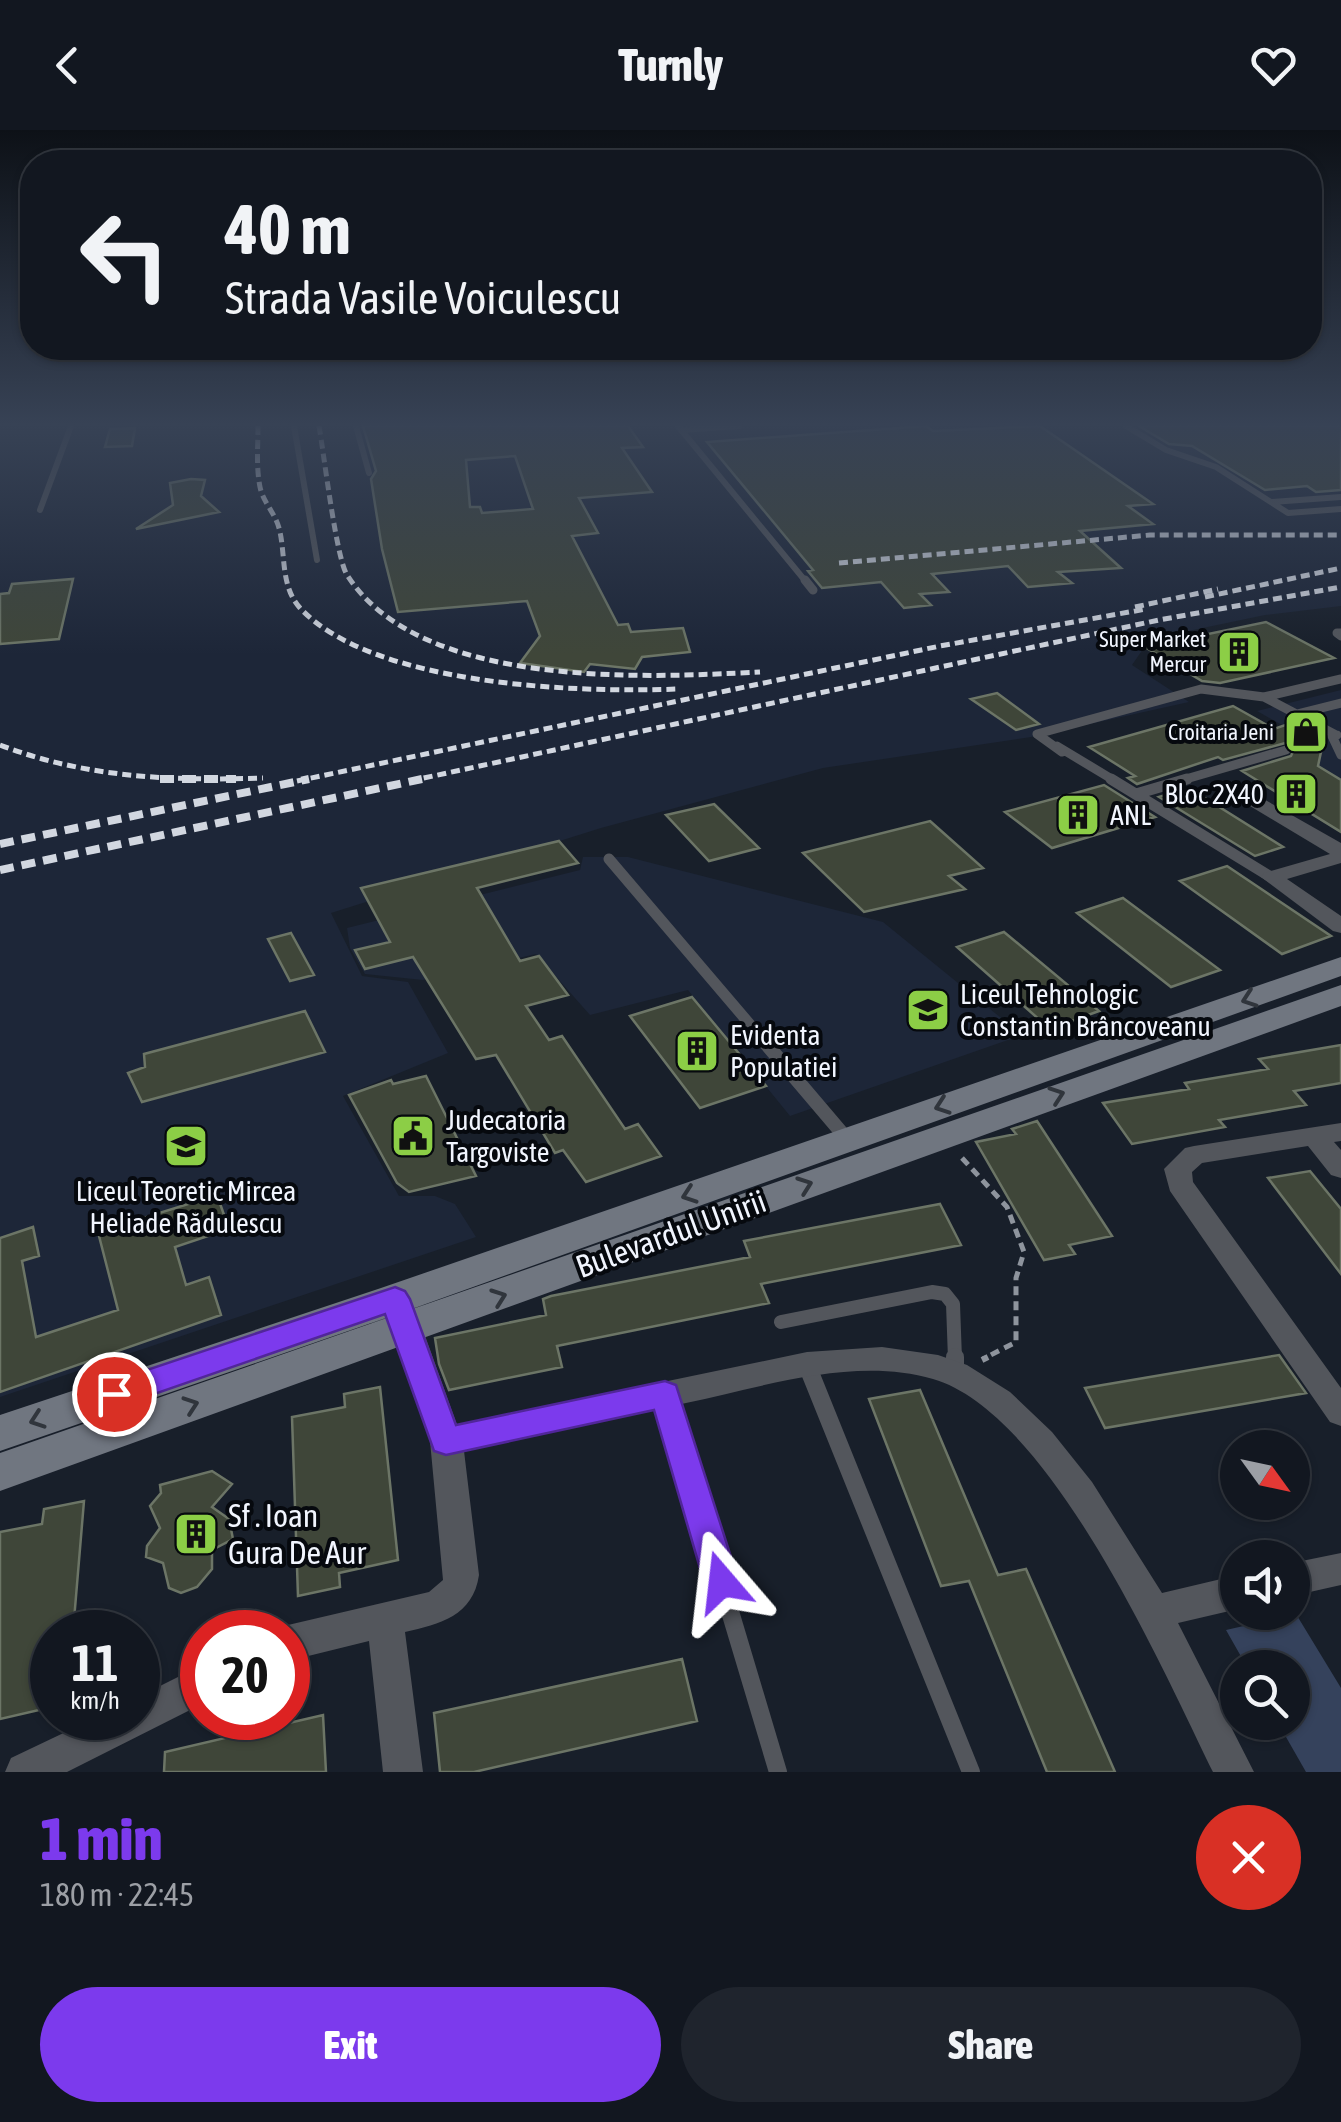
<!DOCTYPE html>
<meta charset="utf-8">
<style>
:root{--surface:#121720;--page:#1f242d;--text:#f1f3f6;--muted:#9c9fa5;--line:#31363e;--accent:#7c3aed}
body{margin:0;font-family:"Asap Condensed",sans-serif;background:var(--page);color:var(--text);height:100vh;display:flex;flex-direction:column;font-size:38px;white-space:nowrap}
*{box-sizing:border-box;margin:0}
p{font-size:32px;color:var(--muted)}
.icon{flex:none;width:55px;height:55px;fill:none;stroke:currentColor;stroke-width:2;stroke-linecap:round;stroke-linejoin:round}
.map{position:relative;height:1642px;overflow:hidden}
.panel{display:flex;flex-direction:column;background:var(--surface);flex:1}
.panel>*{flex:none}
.top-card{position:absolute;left:20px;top:20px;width:1302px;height:210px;border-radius:40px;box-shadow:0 2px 8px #0004,0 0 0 2px var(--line);background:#121720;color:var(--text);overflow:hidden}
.needle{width:65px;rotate:123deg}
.buttons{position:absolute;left:1220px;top:1300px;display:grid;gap:20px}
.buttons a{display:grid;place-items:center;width:90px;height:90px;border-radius:50%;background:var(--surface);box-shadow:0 2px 8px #0004,0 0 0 2px var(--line);font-size:50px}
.speed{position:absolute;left:30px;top:1480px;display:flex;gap:20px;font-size:50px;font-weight:700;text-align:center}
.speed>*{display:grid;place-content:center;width:130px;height:130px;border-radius:50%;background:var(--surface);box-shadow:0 2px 8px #0004,0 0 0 2px var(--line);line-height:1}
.speed small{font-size:25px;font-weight:400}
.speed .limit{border:15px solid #d22;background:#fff;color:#111}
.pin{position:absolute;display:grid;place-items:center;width:85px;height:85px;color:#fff;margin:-42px;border:5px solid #fff;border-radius:50%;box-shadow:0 2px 10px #0007}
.me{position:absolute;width:110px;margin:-55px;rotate:343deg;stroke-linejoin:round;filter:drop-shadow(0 0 8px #0008)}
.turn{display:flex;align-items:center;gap:35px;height:210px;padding:0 40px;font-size:45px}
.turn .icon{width:130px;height:130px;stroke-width:2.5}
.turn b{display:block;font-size:70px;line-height:85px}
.round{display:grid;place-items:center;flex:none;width:105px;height:105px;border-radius:52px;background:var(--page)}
.headline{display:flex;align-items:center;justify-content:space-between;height:170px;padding:0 40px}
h1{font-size:60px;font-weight:800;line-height:75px;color:var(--accent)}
.button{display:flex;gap:20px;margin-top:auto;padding:20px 40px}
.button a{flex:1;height:115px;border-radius:60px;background:var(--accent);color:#fff;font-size:40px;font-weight:800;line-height:115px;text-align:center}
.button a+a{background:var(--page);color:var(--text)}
header{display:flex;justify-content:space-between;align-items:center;height:130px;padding:0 40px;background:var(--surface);font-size:45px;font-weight:800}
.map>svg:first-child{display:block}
</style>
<header><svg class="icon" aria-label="back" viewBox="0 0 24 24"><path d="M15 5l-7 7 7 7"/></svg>Turnly<svg class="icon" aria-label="heart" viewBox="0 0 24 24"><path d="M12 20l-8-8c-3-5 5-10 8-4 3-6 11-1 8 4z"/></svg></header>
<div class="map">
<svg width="1341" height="1642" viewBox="0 0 1341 1642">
<rect width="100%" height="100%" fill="#181f2a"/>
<path fill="#1d2638" d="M 0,296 L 1341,296 L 1341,476 L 1265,485 L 1150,509 L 1132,535 L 1189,572 L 1031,607 L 823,638 L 601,698 L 331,783 L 362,846 L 408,852 L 448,923 L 343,966 L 399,1066 L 435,1066 L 455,1074 L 476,1107 L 0,1267 Z
M 1341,560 L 1341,663 L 1294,635 L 1305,608 L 1257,581 Z
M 583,727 L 628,727 L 883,792 L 1022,905 L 790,986 L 688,860 L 590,885 L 536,824 L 423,850 L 365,844 L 350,818 L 347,798 L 580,740 Z"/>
<path fill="#35425c" d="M 1296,1484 L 1341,1558 L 1341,1642 L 1306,1642 L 1278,1593 L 1292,1592 L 1292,1538 L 1247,1537 L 1226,1500 Z"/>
<path fill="#3f4639" stroke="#6c7566" stroke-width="2.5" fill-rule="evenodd" d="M 363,296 L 628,296 L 643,317 L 622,318 L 652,362 L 579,368 L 598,403 L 572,406 L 618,495 L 628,494 L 631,502 L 683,498 L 690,522 L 642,527 L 635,539 L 590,534 L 584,542 L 520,533 L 540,506 L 527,471 L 398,482 L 382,419 L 371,349 L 376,341 ZM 515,326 L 533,379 L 482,383 L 480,377 L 470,377 L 466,330 Z
M 926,296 L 933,301 L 1040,296 L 1153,374 L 1128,376 L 1153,394 L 1080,401 L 1121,438 L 1058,442 L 1072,453 L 1028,457 L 1008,436 L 932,444 L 949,462 L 920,464 L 931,475 L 904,478 L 881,452 L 822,458 L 808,441 L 813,440 L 707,312 Z
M 1139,296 L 1341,296 L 1341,360 L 1316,362 L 1307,356 L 1265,360 L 1192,316 L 1169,314 Z
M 135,298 L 132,316 L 105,317 L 110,299 Z
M 191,349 L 205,350 L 201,366 L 219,382 L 136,399 L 173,375 L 170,353 Z
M 73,449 L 59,509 L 0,514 L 0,464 L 9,463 L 12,454 Z
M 1266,492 L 1334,528 L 1220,553 L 1202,551 L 1145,517 Z
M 997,563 L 1039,594 L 1016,600 L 971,569 Z
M 1233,576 L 1274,599 L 1294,592 L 1324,608 L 1318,636 L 1341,650 L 1341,702 L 1242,641 L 1291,626 L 1294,619 L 1289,612 L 1223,630 L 1218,627 L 1137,654 L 1128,648 L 1135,646 L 1089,617 Z
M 1104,655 L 1155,687 L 1052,718 L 1005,682 Z
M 1189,658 L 1283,717 L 1255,726 L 1159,667 Z
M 714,674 L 759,718 L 709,731 L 666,685 Z
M 930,691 L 983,738 L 949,746 L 965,759 L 864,782 L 803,723 Z
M 559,711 L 578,733 L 477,758 L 520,831 L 539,826 L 568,865 L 526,876 L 549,910 L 562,906 L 625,999 L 638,994 L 661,1026 L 586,1052 L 563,1020 L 555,1023 L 496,925 L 476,929 L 413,827 L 365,839 L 355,820 L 390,812 L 361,758 Z
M 1227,736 L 1331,806 L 1282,824 L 1180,751 Z
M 1123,768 L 1220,840 L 1171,857 L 1077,783 Z
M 1004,802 L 1099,881 L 1050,899 L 957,817 Z
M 291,803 L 314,845 L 290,851 L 268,809 Z
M 692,867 L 766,956 L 700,978 L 630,886 Z
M 305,881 L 325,922 L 142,972 L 128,943 L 145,937 L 144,924 Z
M 1341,915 L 1341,953 L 1294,961 L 1306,975 L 1219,990 L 1225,997 L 1132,1014 L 1103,973 L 1189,959 L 1185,953 L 1268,939 L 1259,929 Z
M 426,946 L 476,1046 L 409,1062 L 397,1053 L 349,965 L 391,950 L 393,954 Z
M 1037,991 L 1112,1106 L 1069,1115 L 1075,1124 L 1044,1130 L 976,1012 L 1016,1004 L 1012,999 Z
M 1310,1041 L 1341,1079 L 1341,1144 L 1268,1048 Z
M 217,1065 L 229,1099 L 175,1117 L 186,1155 L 209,1147 L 221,1185 L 0,1262 L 0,1108 L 33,1097 L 39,1126 L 22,1131 L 36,1207 L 118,1180 L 98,1102 Z
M 940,1074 L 961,1115 L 761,1154 L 769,1173 L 557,1216 L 562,1237 L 449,1260 L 439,1234 L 435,1208 L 546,1185 L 543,1169 L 551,1166 L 750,1127 L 744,1111 Z
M 1279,1225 L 1306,1263 L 1105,1298 L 1085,1258 Z
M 380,1257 L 398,1430 L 339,1443 L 340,1457 L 298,1466 L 292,1287 L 345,1277 L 344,1264 Z
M 920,1260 L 998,1445 L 1026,1439 L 1115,1642 L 1047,1642 L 969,1451 L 941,1456 L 869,1269 Z
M 212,1341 L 232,1354 L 212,1377 L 229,1389 L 233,1409 L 212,1420 L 212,1439 L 197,1457 L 181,1463 L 169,1458 L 163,1433 L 146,1427 L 147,1416 L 160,1398 L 150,1376 L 161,1363 L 160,1355 Z
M 84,1371 L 73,1502 L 52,1502 L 52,1577 L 0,1589 L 0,1402 L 42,1394 L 44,1379 Z
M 682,1529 L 697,1591 L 474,1642 L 440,1642 L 434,1583 Z
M 323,1585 L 326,1642 L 164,1642 L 165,1622 Z"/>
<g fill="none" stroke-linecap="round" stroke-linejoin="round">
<path stroke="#8e949d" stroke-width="5" stroke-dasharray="9 6" stroke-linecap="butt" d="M 962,1028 L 1007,1077 L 1024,1122 L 1016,1148 L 1016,1212 L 983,1229"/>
<path stroke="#8e949d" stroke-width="6" stroke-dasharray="11 8" stroke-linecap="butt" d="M 982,1230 L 988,1227"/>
<path stroke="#53565c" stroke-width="6" d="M 294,296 L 317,430
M 356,296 L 369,343
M 678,296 L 807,453
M 1126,296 L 1166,320 L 1216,337 L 1288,383 L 1341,379
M 681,300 L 739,296
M 1272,372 L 1341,367
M 40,380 L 71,296"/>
<path stroke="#53565c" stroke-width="9" d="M 805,450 L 813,460
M 1341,503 L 1337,503 L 1341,506
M 1297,584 L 1341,573
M 1336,605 L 1264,567 L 1341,549
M 1337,605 L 1332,606 L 1341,625
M 1057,616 L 1115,651
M 1062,622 L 1037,604 L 1201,559 L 1264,567
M 1179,651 L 1286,620"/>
<path stroke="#53565c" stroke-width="11" d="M 1111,649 L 1271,747
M 1136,664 L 1187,649
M 609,729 L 759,905"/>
<path stroke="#53565c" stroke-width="14" d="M 757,903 L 847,1009
M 781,1192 L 932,1162 L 945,1164 L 953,1174 L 955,1229"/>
<path stroke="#53565c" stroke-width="18" d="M 955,1227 L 955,1243
M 807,1235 L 971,1642
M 665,1264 L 778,1642"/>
<path fill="#53565c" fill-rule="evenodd" d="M 1237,654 L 1341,713 L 1341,733 L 1287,749 L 1341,786 L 1341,803 L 1333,801 L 1261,747 L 1264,743 L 1330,724 L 1230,664 L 1230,656 Z
M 1341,993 L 1341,1011 L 1334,1012 L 1341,1020 L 1341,1048 L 1331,1045 L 1308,1016 L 1202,1033 L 1192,1042 L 1193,1052 L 1341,1258 L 1341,1296 L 1330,1292 L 1170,1061 L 1164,1039 L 1185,1018 L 1194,1016 Z
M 408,1188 L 419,1192 L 423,1200 L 457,1295 L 807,1222 L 882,1217 L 938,1225 L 967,1235 L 1010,1262 L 1052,1302 L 1092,1352 L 1162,1463 L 1238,1445 L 1238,1479 L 1178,1493 L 1254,1642 L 1213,1642 C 1162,1538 1050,1283 933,1249 C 854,1226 763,1257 686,1273 C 612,1289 538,1305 464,1321 L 479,1445 C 473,1486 440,1494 405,1502 L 423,1642 L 383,1642 L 369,1511 L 288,1531 L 288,1502 L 274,1502 L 288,1495 L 429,1462 L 443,1450 L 430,1311 L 393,1200 L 397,1192 Z
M 1341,1423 L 1341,1455 L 1292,1466 L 1292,1433 Z
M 202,1535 L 202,1574 L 67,1642 L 5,1642 L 11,1628 L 95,1588 L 138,1588 L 138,1567 Z"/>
<path fill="#707680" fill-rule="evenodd" d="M 1341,827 L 1341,846 L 409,1180 L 0,1321 L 0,1285 L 381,1158 Z
M 1341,855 L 1341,876 L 0,1361 L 0,1323 Z"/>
<path stroke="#d2d7e0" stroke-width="5" stroke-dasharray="9 5" stroke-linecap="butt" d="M 258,296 C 258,316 256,337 260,357 C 263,372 275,383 279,398 C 286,424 280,456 300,478 C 373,556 577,563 678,559
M 319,296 C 324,324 336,427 347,445 C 420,559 642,548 760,542
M 839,433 L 1150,405 L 1341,405
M 1205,467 L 1341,438
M 1135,477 L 1218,459
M 0,615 C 86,648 172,651 263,648
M 297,651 L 940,516 L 1146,479
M 410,651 L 1159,490 L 1341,457"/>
<path stroke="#d2d7e0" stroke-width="8" stroke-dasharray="14 8" stroke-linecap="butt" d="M 160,649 L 236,649
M 0,714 L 309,649
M 0,740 L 422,649"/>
</g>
<defs><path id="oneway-chevron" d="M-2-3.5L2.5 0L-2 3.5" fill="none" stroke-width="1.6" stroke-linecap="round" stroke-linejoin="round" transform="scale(2.5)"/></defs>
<g stroke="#30353c">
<use href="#oneway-chevron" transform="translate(1249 869) rotate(161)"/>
<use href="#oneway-chevron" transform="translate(1057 965) rotate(-19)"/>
<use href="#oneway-chevron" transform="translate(942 976) rotate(161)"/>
<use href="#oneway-chevron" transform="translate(805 1055) rotate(-20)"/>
<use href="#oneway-chevron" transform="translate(689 1065) rotate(161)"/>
<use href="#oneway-chevron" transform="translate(499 1167) rotate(-20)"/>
<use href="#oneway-chevron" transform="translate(191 1275) rotate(-19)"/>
<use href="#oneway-chevron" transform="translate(37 1290) rotate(161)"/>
</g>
<linearGradient id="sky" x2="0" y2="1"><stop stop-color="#0d1117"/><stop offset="0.56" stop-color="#374255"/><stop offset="1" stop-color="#374255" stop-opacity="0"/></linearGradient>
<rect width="1341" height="525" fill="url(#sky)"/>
<path fill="#7c3aed" stroke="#51269a" stroke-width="2.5" d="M 395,1157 L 405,1161 L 410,1169 L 456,1295 L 665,1251 L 676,1255 L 739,1452 L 734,1463 L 722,1468 L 709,1463 L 704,1452 L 654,1280 L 446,1325 L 434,1321 L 385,1184 L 114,1278 L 102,1274 L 97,1264 L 102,1255 Z"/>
<defs>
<symbol id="building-square" viewBox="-11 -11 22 22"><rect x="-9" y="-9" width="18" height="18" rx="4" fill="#8cce46" stroke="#06090e"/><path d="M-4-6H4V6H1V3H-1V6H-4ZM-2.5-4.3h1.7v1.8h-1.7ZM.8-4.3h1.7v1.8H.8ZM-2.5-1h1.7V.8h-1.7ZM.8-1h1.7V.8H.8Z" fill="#111"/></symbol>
<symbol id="shop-square" viewBox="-11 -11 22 22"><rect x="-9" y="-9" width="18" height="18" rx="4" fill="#8cce46" stroke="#06090e"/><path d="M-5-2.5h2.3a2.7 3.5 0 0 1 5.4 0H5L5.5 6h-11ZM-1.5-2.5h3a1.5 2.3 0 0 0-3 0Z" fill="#111"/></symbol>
<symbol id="school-square" viewBox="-11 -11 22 22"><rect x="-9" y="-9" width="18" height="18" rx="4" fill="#8cce46" stroke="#06090e"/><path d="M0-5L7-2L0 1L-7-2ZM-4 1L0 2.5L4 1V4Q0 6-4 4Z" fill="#111"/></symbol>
<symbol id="civic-square" viewBox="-11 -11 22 22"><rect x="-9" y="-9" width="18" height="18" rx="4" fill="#8cce46" stroke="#06090e"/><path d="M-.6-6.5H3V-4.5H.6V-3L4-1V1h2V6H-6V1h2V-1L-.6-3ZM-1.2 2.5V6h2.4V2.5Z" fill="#111"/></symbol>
</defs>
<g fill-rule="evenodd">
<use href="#building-square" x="1214" y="497" width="50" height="50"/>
<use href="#shop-square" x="1281" y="577" width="50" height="50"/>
<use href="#building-square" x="1271" y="639" width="50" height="50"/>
<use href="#building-square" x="1053" y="660" width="50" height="50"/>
<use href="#school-square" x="903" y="855" width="50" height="50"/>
<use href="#building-square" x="672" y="896" width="50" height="50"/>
<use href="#civic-square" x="388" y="981" width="50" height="50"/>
<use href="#school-square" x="161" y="991" width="50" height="50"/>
<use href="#building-square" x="171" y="1379" width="50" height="50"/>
</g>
<g text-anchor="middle" stroke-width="8" stroke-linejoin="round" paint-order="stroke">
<g font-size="22" fill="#f1f5fe" stroke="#06090e" text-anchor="end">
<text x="1206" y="517">Super Market<tspan x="1206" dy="25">Mercur</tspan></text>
<text x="1274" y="610">Croitaria Jeni</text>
</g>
<g font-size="28" fill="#f1f5fe" stroke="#06090e" text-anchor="start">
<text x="1264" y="674" text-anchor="end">Bloc 2X40</text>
<text x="1110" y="695">ANL</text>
<text x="960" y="874">Liceul Tehnologic<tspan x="960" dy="32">Constantin Brâncoveanu</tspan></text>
<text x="730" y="915">Evidenta<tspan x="730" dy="32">Populatiei</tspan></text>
<text x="446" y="1000">Judecatoria<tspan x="446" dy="32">Targoviste</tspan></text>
<text x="186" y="1071" text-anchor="middle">Liceul Teoretic Mircea<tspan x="186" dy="32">Heliade Rădulescu</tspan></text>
</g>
<g font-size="32" fill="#f1f5fe" stroke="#06090e">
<text transform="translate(671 1104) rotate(-20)" y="11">Bulevardul Unirii</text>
</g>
<g font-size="32" fill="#f1f5fe" stroke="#06090e" text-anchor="start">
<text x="228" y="1397">Sf . Ioan<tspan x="228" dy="37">Gura De Aur</tspan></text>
</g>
</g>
</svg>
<div class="buttons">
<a><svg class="needle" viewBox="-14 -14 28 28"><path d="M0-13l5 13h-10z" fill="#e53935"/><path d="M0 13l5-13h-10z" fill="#9c9fa5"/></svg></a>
<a><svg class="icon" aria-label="sound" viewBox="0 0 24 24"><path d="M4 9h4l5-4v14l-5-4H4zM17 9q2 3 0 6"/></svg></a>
<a><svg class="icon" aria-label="search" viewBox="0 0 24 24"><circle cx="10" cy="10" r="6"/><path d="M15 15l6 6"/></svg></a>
</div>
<div class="speed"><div>11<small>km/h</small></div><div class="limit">20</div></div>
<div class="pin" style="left:114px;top:1264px;background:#d93025"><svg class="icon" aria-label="arrive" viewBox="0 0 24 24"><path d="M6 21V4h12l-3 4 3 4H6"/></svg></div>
<svg class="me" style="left:722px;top:1452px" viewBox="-20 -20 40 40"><path d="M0-17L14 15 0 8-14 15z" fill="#7c3aed" stroke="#fff" stroke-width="4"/></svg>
<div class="top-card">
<div class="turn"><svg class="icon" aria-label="left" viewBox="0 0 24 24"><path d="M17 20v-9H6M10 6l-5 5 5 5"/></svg><div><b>40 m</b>Strada Vasile Voiculescu</div></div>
</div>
</div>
<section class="panel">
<div class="headline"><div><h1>1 min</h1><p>180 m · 22:45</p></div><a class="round" style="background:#d93025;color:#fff"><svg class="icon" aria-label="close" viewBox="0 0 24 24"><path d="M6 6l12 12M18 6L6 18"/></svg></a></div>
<div class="button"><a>Exit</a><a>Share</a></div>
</section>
